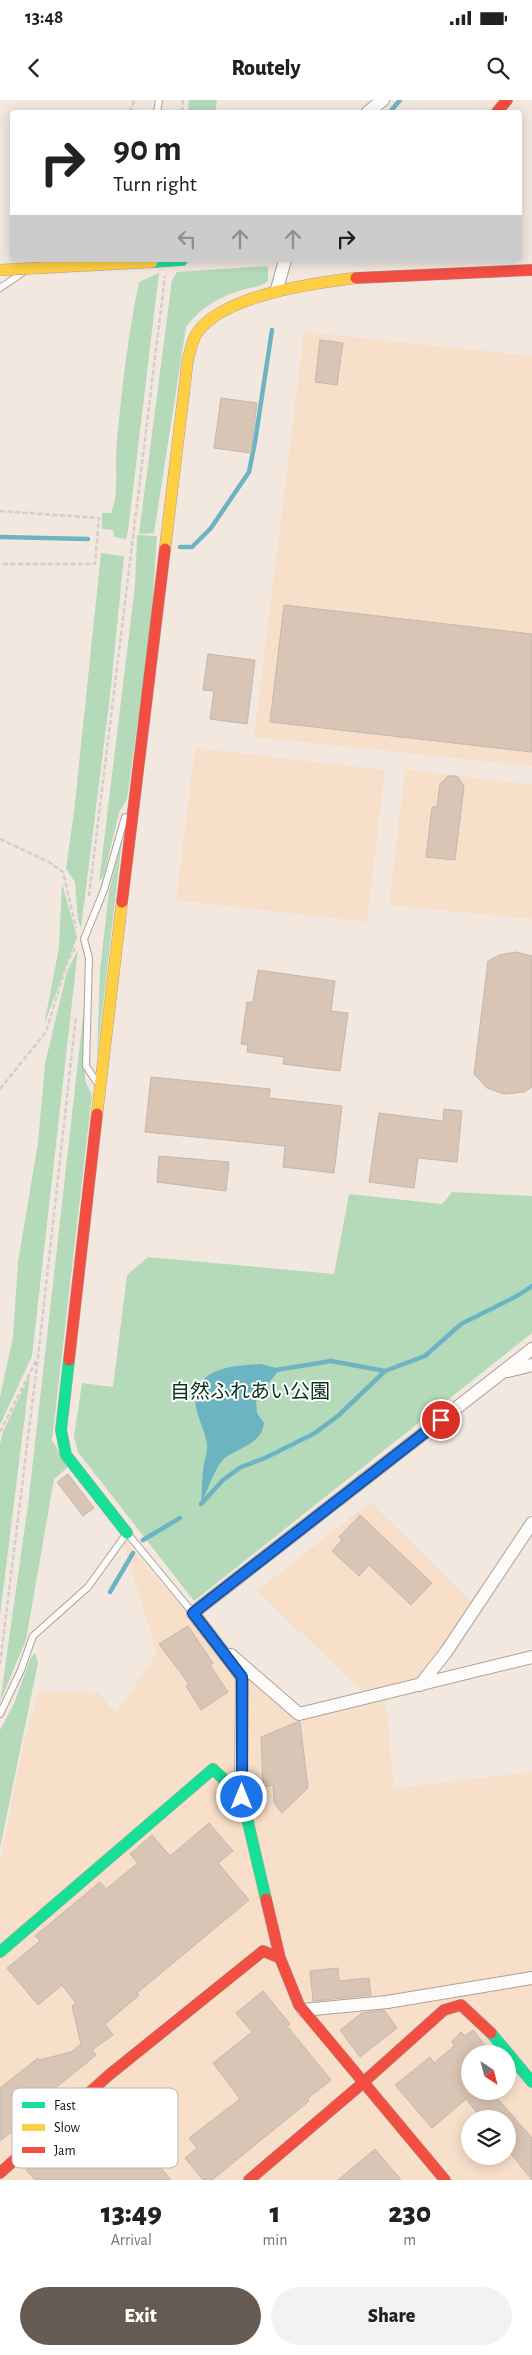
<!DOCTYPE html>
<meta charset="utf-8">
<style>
:root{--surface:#fff;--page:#f2f2f2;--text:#202124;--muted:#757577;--accent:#655b52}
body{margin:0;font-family:"Alegreya Sans","Noto Sans JP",sans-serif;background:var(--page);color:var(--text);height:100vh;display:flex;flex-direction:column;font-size:19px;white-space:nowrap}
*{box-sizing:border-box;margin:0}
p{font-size:16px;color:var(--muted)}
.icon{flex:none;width:28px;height:28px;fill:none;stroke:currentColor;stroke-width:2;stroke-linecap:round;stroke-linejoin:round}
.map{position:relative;height:2080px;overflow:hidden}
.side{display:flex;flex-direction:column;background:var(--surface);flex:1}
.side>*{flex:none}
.top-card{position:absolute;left:10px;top:10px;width:512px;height:152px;border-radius:5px;box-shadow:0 2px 12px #0003;background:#fff;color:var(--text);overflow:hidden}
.needle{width:32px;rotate:144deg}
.fabs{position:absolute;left:461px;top:1945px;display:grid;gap:10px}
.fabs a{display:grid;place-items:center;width:55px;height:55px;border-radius:50%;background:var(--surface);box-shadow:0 2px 12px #0003;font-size:25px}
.pin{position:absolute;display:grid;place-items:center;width:42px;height:42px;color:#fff;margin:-21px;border:2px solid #fff;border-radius:50%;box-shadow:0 1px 5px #0007}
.me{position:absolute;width:55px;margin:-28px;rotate:0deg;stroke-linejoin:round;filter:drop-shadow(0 0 4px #0008)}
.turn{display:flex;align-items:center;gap:18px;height:105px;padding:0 20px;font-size:22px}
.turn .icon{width:65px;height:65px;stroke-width:2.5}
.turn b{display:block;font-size:35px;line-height:42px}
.lanes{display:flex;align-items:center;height:48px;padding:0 20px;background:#0003;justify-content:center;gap:25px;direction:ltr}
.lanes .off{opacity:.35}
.eta{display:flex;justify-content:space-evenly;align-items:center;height:85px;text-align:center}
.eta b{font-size:30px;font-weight:800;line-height:35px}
.action{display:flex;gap:10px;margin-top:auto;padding:10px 20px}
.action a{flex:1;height:58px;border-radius:30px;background:var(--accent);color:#fff;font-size:20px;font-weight:800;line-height:58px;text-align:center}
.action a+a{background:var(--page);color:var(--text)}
.status{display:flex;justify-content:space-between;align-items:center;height:35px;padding:0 25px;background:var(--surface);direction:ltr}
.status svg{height:14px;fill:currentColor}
header{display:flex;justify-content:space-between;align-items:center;height:65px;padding:0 20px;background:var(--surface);font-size:22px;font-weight:800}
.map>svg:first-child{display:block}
</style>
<div class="status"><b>13:48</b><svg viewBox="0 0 49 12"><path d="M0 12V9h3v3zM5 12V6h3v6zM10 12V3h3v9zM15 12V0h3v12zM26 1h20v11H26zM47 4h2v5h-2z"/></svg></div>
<header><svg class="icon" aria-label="back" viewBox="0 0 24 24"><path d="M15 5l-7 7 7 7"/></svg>Routely<svg class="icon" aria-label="search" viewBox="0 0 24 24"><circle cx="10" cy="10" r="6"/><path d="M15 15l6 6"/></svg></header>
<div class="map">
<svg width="532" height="2080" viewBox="0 0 532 2080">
<rect width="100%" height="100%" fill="#f3e8e0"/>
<path fill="#f8dfca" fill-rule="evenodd" d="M 304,232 L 532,256 L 532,666 L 254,637 Z
M 195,648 L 385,670 L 367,822 L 176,800 Z
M 405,669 L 532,685 L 532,819 L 389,805 Z
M 370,1402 L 475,1506 L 418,1581 L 364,1593 L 257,1491 Z
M 121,1437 L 208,1536 L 297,1617 L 386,1600 L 394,1688 L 532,1672 L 532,2080 L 0,2080 L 0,1761 L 23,1646 L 38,1592 L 98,1593 L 116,1613 L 157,1553 ZM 470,1954 L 508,1954 L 508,1991 L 470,1991 ZM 470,2019 L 508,2019 L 508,2056 L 470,2056 Z"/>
<path fill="#b4daba" d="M 189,0 L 217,0 L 215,12 L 188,12 Z
M 268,166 L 268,181 C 260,188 251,187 242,190 C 219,197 200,208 186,227 L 154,433 L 139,434 L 172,180 L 177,172 Z
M 159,173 L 128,431 L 126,439 L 114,437 L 113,430 L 102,429 L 102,413 L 111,413 C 120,392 114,365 117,341 C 122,288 128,234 139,182 Z
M 137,435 L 157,436 L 151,525 L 127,699 L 119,713 L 104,775 L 99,782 L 135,486 Z
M 101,453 L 124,456 L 110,596 L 81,828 L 78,820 L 75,782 L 66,769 L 74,712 Z
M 122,740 L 97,957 L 100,871 L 109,791 Z
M 62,783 L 77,837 L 44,925 L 59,848 Z
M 78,850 L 32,1256 L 0,1325 L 0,1297 L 13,1237 L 18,1162 L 38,1043 L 45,964 L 67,871 Z
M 85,899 L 87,903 L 85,981 L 92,995 L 52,1340 L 68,1367 L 54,1379 L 26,1540 L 0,1602 L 28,1405 Z
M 452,1092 L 532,1096 L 532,1233 L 194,1501 L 78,1352 L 74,1336 L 82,1283 L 113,1287 L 127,1175 L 148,1157 L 334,1174 L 349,1094 L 442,1104 Z
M 30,1275 L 0,1516 L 0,1344 L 3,1332 Z
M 35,1553 L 38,1563 L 0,1748 L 0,1630 L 14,1604 L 30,1559 Z"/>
<path fill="#6db4c3" d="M 261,1264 L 280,1269 L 256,1299 L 257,1313 L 264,1323 C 262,1344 238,1348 225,1358 C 215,1366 207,1393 201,1404 C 202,1393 202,1381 203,1370 C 204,1361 208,1352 207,1344 C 205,1331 198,1319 196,1307 C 190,1268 234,1265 261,1264 Z"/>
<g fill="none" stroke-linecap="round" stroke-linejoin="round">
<path stroke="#6db4c3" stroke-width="4.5" d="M 390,12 L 400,0
M 0,437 L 88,439
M 180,447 L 192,447 L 211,428 L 249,372 L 255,342 L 272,230
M 276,1270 L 331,1261 L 385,1271
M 201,1404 L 223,1380 L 241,1367 L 265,1358 L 315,1333 L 339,1315 L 385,1271 L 425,1256 L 461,1224 L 517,1196 L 532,1186
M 143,1440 L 180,1418
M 110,1492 L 133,1453"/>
</g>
<path fill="#d9c5b5" stroke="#c2b7af" d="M 320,240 L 343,243 L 337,285 L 315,282 Z
M 221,298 L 257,303 L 251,353 L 214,348 Z
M 284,505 L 532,534 L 532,652 L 270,622 Z
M 208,554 L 255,560 L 247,624 L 210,619 L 214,591 L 203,590 Z
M 448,676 L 457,676 L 464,686 L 455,760 L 426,757 L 432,707 L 437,707 L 440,684 Z
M 516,852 L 532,856 L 532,987 L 524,992 L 504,994 L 487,988 L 474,974 L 488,861 L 499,855 Z
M 258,870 L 335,881 L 331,911 L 348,913 L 340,971 L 283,964 L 284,957 L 247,952 L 248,945 L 241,944 L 247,902 L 253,902 Z
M 151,977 L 270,989 L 269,998 L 342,1006 L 334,1073 L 283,1067 L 285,1046 L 145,1032 Z
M 444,1009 L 462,1011 L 457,1062 L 418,1058 L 414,1088 L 369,1082 L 379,1013 L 443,1021 Z
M 159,1056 L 229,1062 L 226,1091 L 157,1082 Z
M 68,1374 L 94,1408 L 83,1416 L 57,1382 Z
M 360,1415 L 432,1483 L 411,1505 L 369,1465 L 359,1476 L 332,1451 L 342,1440 L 339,1437 Z
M 188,1526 L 213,1563 L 210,1565 L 228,1592 L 201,1610 L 186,1586 L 189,1584 L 159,1544 Z
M 297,1622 L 300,1622 L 308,1688 L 282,1713 L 274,1703 L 273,1685 L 263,1687 L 261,1637 Z
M 209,1723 L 233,1751 L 218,1763 L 249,1800 L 137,1893 L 139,1895 L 105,1924 L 113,1935 L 92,1950 L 96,1955 L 20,2017 L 24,2022 L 0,2041 L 0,1988 L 38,1958 L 39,1960 L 71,1952 L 81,1944 L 72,1906 L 76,1903 L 62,1885 L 38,1905 L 7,1868 L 40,1841 L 35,1836 L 100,1782 L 106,1789 L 138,1763 L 130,1754 L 152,1735 L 170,1756 Z
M 338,1868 L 339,1881 L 369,1878 L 371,1895 L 313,1901 L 310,1871 Z
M 263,1891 L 290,1924 L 287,1926 L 331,1980 L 307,1999 L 309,2001 L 212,2080 L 203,2080 L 185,2058 L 197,2048 L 189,2038 L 240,1999 L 213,1963 L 252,1932 L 236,1913 Z
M 384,1910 L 397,1928 L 360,1957 L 340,1930 L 362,1913 Z
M 473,1930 L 492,1954 L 470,1954 L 470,1991 L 491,1991 L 532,2038 L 532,2080 L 508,2050 L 508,2019 L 482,2019 L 466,1999 L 432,2028 L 395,1985 L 430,1957 L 434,1963 L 454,1946 L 452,1941 L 461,1932 L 465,1936 Z
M 104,1998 L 171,2080 L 35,2080 L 26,2070 L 71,2034 L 66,2028 Z
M 375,2049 L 401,2080 L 338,2080 Z"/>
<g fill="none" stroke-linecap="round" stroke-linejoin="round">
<defs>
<path id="lane" d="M 157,12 L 159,0
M 0,188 L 22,173
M 96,981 L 86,966 L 89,858 L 84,839 L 104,790 L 125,717
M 0,1614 L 21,1570 L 33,1536 L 88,1487 L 127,1433 L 193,1513"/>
<path id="street" d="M 368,12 L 383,0
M 277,189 L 285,160
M 508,1271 L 532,1265
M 231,1555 L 299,1614 L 532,1557
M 420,1585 L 446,1552 L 532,1423
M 241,1696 L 242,1577 L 193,1513 L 532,1249
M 303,1910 L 387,1902 L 532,1878"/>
<path id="fast" d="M 152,162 L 182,160
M 69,1260 L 61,1330 L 66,1355 L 127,1433
M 0,1852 L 213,1669 L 242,1697 L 266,1799
M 491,1933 L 532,1982"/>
<path id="slow" d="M 165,449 L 188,258 C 191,250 192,240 197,233 C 223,195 314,183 356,178
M 97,1014 L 122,802"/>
<path id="jam" d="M 497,12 L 507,0
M 356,178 L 532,170
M 122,802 L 165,449
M 69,1260 L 97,1014
M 266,1799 L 280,1858 L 299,1905 L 445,2080
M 0,2073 L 109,1975 L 263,1851 L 280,1858
M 249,2080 L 357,1988 L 444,1910 L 461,1905 L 491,1933"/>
</defs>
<use href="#lane" stroke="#aba199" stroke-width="8"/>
<use href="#street" stroke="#aba199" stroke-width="14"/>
<use href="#fast" stroke="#aba199" stroke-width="12"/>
<use href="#slow" stroke="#aba199" stroke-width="12"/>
<use href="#jam" stroke="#aba199" stroke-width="12"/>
<path stroke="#d2cecc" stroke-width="2.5" stroke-dasharray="5 2.5" stroke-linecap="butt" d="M 129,12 L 135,0
M 182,12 L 183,0
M 0,411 L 99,418 L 95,464 L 0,464
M 0,739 L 49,762 L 63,772 L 76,828
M 89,796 L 165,176
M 0,989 L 46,932 L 66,866 L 75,848
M 0,1332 L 36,1261
M 0,1564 L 38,1257 L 76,916"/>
<use href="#lane" stroke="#fdfcfa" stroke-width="6"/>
<use href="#street" stroke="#fdfcfa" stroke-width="12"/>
<use href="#fast" stroke="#16e098" stroke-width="11"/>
<use href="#slow" stroke="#ffcf43" stroke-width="11"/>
<use href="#jam" stroke="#f24e42" stroke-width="11"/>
<defs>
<path id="slow-bridge" d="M 0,170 L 152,162"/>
</defs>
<use href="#slow-bridge" stroke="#aba199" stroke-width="12" stroke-linecap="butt"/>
<use href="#slow-bridge" stroke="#ffcf43" stroke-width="11"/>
</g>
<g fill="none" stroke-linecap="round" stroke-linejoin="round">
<defs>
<path id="route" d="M 242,1697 L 242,1577 L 193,1513 L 441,1320"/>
</defs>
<use href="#route" stroke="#114b97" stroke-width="12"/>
<use href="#route" stroke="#1a73e8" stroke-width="9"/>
</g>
<g text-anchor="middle" stroke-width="4" stroke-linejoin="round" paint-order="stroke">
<g font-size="20" fill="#0b331c" stroke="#fff">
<text x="250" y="1298">自然ふれあい公園</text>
</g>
</g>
<rect x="12" y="1988" width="166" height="80" rx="8" fill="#fff" stroke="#bab7b4" stroke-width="1"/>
<rect x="22" y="2002" width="23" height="6" fill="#16e098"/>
<rect x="22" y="2024" width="23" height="7" fill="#ffcf43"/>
<rect x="22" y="2047" width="23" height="6" fill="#f24e42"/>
<g font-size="14" fill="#190f06">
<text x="54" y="2010">Fast</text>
<text x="54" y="2032">Slow</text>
<text x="54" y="2055">Jam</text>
</g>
</svg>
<div class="fabs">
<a><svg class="needle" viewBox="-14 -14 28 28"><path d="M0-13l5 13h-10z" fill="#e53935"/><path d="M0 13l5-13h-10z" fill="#757577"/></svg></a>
<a><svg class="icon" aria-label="layers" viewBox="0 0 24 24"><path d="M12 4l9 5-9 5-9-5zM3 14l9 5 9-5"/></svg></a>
</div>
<div class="pin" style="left:441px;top:1320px;background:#d93025"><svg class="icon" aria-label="arrive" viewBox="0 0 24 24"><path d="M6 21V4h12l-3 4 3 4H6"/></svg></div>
<svg class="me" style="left:242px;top:1697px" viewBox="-20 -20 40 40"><circle r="17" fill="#1a73e8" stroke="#fff" stroke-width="3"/><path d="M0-11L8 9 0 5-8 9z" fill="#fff"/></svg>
<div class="top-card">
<div class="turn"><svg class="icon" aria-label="right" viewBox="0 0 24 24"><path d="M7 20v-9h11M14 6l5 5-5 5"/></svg><div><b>90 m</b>Turn right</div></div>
<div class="lanes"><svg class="icon off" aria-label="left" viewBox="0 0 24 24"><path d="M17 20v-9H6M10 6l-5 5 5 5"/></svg><svg class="icon off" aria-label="ahead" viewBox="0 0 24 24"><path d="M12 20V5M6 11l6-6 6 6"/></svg><svg class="icon off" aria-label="ahead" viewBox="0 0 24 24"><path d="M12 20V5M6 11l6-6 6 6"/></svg><svg class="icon" aria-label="right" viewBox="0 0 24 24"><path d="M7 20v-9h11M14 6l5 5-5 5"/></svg></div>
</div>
</div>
<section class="side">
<div class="eta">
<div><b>13:49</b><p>Arrival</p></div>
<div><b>1</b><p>min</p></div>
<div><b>230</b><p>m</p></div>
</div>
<div class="action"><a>Exit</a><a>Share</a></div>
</section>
